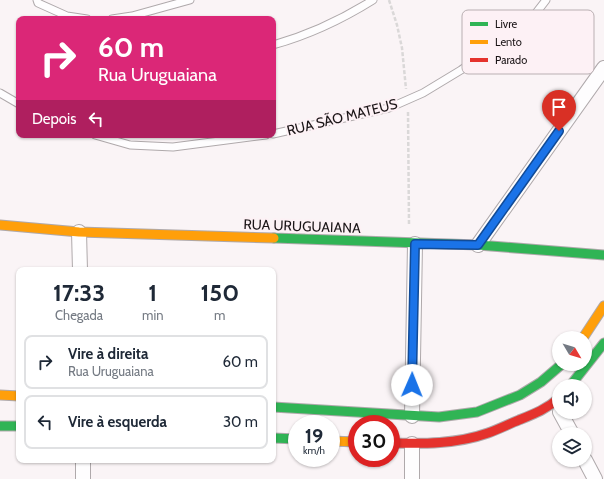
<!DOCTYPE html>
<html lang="pt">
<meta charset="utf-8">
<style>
:root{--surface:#fff;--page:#f2f2f3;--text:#1f2937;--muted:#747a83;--line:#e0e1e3}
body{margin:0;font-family:Cabin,sans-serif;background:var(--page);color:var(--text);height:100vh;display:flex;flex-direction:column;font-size:15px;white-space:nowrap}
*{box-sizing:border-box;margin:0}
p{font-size:13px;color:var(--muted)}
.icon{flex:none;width:22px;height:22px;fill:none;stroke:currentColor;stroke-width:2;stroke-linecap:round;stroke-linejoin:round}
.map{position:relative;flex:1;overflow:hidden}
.drawer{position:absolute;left:16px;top:267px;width:260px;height:196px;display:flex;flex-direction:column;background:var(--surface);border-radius:8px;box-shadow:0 1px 3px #0004}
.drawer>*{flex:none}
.top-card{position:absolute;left:16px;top:16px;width:260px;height:122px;border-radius:8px;box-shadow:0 1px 3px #0004;background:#db2777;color:#fff;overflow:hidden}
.needle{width:26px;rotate:128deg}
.buttons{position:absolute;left:552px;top:331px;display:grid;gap:8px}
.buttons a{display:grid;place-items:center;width:40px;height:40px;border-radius:50%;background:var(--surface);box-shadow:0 1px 3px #0004;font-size:20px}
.speed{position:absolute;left:288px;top:415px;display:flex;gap:8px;font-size:20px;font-weight:700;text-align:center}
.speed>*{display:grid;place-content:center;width:52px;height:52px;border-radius:50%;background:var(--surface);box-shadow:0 1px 3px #0004;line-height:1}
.speed small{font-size:10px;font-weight:400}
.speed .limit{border:6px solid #d22;background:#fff;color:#111}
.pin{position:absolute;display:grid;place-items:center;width:34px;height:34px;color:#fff;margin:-41px -17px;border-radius:50% 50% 50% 0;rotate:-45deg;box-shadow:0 0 4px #0007}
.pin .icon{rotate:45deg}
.me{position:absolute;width:44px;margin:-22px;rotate:1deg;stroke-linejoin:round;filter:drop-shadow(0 0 3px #0008)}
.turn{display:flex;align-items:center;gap:14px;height:84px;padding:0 16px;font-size:18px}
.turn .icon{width:52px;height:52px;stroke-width:2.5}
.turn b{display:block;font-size:28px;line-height:34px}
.then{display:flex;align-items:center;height:38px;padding:0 16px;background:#0003;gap:8px;font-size:15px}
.eta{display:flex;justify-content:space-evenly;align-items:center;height:68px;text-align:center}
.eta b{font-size:24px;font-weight:700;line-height:28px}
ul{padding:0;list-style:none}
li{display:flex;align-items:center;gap:12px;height:54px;margin:0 8px 6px;padding:0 8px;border:2px solid var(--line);border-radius:8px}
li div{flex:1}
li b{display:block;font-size:15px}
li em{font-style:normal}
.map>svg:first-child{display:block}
</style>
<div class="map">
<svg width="604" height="479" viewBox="0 0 604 479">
<rect width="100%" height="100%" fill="#faf4f6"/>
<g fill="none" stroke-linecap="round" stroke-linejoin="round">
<defs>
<path id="lane" d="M 37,0 L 38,3 L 67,16 L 87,19
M 112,19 L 132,16 L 190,0
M 273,45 C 309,35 341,20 373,0
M 0,93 L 19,104
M 273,134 L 389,108 L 423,93 L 461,70 L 496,45 L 536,13 L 546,0
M 95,135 L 130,145 L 173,147 L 266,135"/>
<path id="street" d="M 79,232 L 80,270
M 478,245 L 604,68
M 560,412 L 572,434
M 412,416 L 415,244
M 83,460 L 83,479
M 585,460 L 595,479
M 412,479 L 412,444"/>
<path id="fast" d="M 274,238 L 478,245 L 604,255
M 570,386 L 604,343
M 273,407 L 439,417 L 477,412 L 520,395 L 541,382 L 562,364
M 0,426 L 19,426
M 273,438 L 297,439"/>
<path id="slow" d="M 0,225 L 79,232 L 274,238
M 583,338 L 604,306
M 0,395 L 19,396
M 331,441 L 357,442"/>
<path id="jam" d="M 391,443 C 423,444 457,444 488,433 C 499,429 509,424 519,420 C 534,414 547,409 559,398"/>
</defs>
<use href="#lane" stroke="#afa9ab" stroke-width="9"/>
<use href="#street" stroke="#afa9ab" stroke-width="16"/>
<use href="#fast" stroke="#afa9ab" stroke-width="11"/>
<use href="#slow" stroke="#afa9ab" stroke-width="11"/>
<use href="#jam" stroke="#afa9ab" stroke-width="11"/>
<path stroke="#dad8d8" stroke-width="2.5" stroke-dasharray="4 2" stroke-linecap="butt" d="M 389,0 L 397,25 L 402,48 L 406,89
M 408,112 L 409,225"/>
<use href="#lane" stroke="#fefdfe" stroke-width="7"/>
<use href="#street" stroke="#fefdfe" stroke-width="14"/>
<use href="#fast" stroke="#30b455" stroke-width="9"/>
<use href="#slow" stroke="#ff9f0a" stroke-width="9"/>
<use href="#jam" stroke="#e5322d" stroke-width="9"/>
</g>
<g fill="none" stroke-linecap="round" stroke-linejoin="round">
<defs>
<path id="route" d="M 412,385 L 415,244 L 478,245 L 559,131"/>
</defs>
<use href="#route" stroke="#114b97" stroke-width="10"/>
<use href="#route" stroke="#1a73e8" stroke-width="7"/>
</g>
<g text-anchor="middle" stroke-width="4" stroke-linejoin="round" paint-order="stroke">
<g font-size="14" fill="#1b1517" stroke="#fdf1f5">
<text transform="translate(342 117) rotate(-14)" y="5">RUA SÃO MATEUS</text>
<text transform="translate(302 226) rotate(2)" y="5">RUA URUGUAIANA</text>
</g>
</g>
<rect x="462" y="10" width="132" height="64" rx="6" fill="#fdf1f5" stroke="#b9afb2" stroke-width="1"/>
<rect x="470" y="22" width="18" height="4" fill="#30b455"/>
<rect x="470" y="40" width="18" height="4" fill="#ff9f0a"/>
<rect x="470" y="58" width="18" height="4" fill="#e5322d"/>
<g font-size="11" fill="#1b1517">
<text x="495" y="28">Livre</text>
<text x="495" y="46">Lento</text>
<text x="495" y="64">Parado</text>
</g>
</svg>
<div class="buttons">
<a><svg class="needle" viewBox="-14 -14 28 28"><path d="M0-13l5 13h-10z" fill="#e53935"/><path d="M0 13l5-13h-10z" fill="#747a83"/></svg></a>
<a><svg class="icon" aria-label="sound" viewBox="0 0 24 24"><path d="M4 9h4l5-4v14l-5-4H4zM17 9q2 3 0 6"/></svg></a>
<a><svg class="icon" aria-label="layers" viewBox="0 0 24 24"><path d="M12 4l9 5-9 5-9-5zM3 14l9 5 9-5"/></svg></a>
</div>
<div class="speed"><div>19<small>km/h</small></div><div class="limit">30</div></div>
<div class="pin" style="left:559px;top:131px;background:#d93025"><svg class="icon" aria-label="arrive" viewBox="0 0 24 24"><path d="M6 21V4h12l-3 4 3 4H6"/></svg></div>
<svg class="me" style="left:412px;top:385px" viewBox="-20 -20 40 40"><circle r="19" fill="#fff"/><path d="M0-13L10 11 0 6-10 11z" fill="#1a73e8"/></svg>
<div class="top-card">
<div class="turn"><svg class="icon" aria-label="right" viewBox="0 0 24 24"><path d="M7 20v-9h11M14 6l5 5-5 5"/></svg><div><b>60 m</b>Rua Uruguaiana</div></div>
<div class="then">Depois<svg class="icon" aria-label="left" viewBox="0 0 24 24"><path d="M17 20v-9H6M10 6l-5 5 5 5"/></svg></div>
</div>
<section class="drawer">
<div class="eta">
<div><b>17:33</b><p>Chegada</p></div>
<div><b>1</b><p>min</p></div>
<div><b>150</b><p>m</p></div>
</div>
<ul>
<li><svg class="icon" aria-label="right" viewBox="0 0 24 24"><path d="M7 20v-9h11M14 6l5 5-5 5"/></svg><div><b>Vire à direita</b><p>Rua Uruguaiana</p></div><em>60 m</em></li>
<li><svg class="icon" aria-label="left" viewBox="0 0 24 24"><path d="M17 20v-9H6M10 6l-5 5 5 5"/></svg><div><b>Vire à esquerda</b></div><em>30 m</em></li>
</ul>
</section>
</div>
